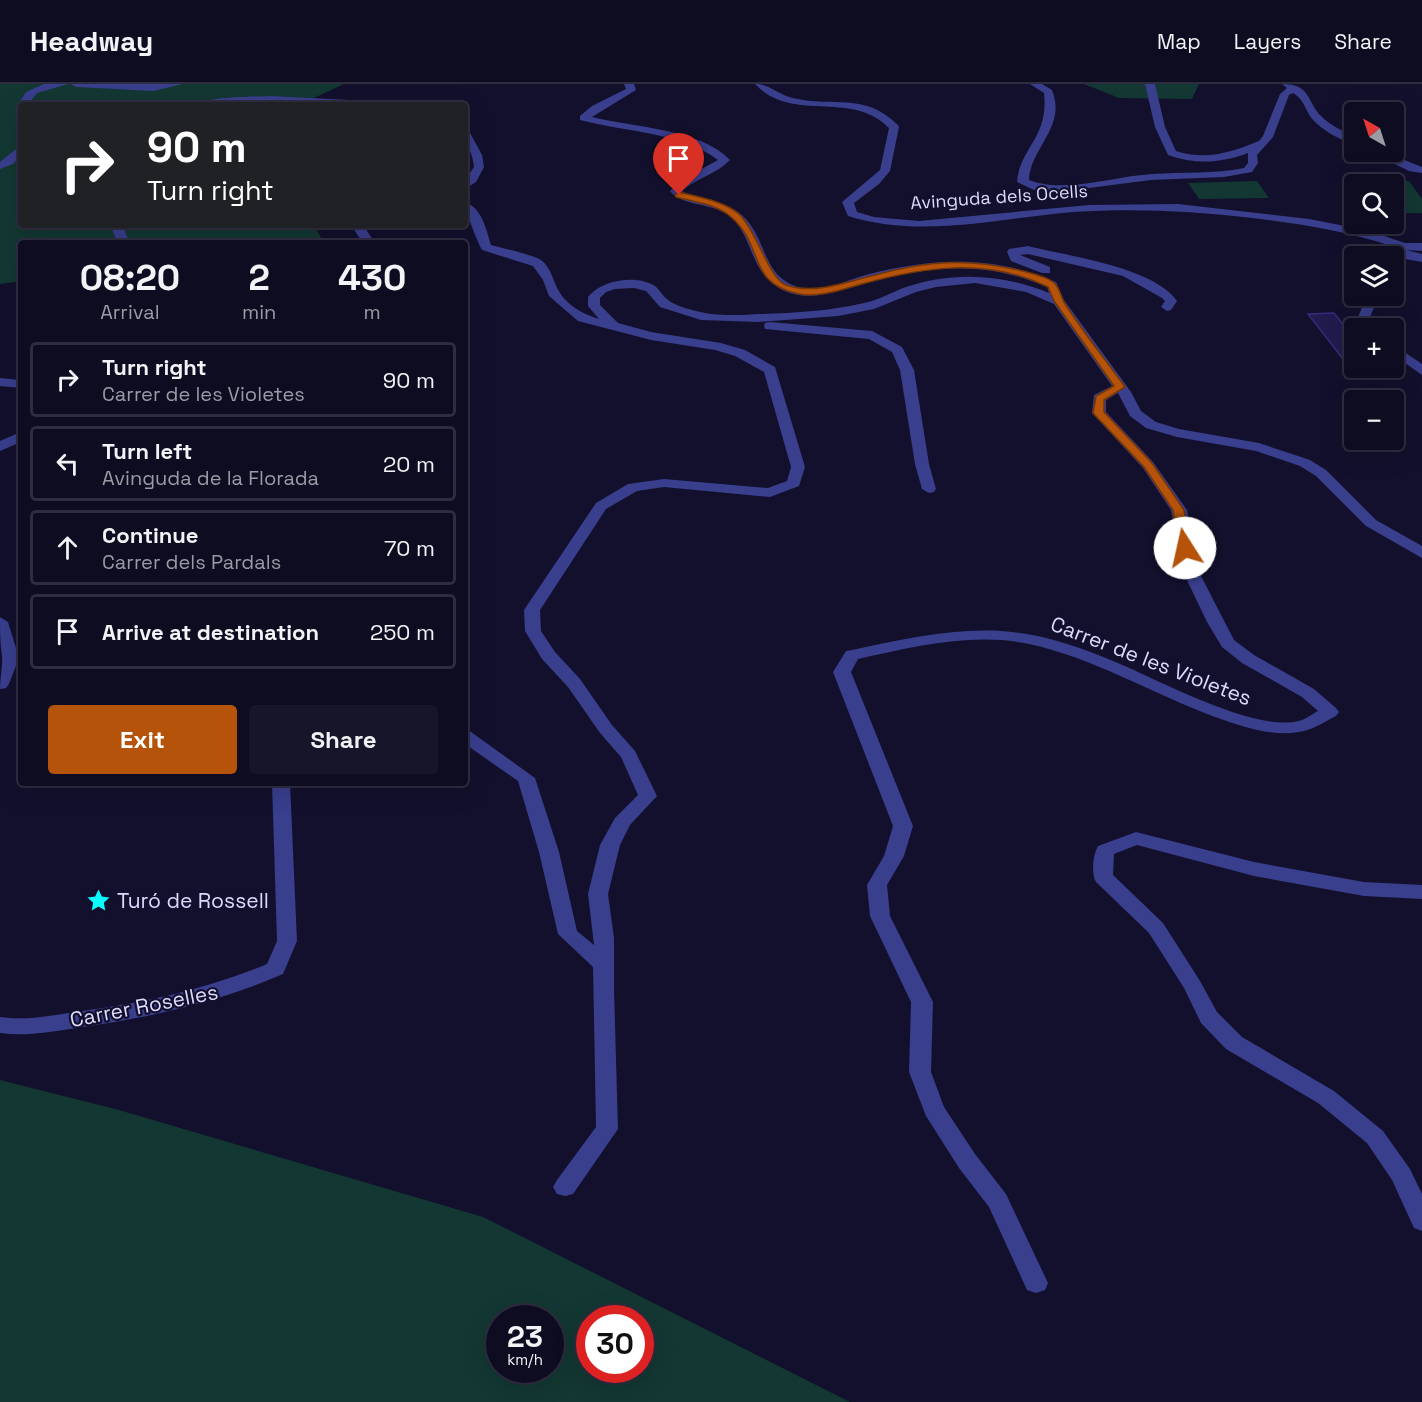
<!DOCTYPE html>
<meta charset="utf-8">
<style>
:root{--surface:#0e0c21;--page:#17152a;--text:#f1f3f6;--muted:#9b9ba5;--line:#2e2c3f;--accent:#b45309}
body{margin:0;font-family:"Space Grotesk",sans-serif;background:var(--page);color:var(--text);height:100vh;display:flex;flex-direction:column;font-size:22px;white-space:nowrap}
*{box-sizing:border-box;margin:0}
p{font-size:20px;color:var(--muted)}
.icon{flex:none;width:33px;height:33px;fill:none;stroke:currentColor;stroke-width:2;stroke-linecap:round;stroke-linejoin:round}
.map{position:relative;flex:1;overflow:hidden}
.drawer{position:absolute;left:18px;top:156px;width:450px;height:546px;display:flex;flex-direction:column;background:var(--surface);border-radius:6px;box-shadow:0 6px 24px #0002,0 0 0 2px var(--line)}
.drawer>*{flex:none}
.guide{position:absolute;left:18px;top:18px;width:450px;height:126px;border-radius:6px;box-shadow:0 6px 24px #0002,0 0 0 2px var(--line);background:#202124;color:#fff;overflow:hidden}
.needle{width:39px;rotate:321deg}
.buttons{position:absolute;left:1344px;top:18px;display:grid;gap:12px}
.buttons a{display:grid;place-items:center;width:60px;height:60px;border-radius:6px;background:var(--surface);box-shadow:0 6px 24px #0002,0 0 0 2px var(--line);font-size:30px}
.speed{position:absolute;left:486px;top:1221px;display:flex;gap:12px;font-size:30px;font-weight:700;text-align:center}
.speed>*{display:grid;place-content:center;width:78px;height:78px;border-radius:50%;background:var(--surface);box-shadow:0 6px 24px #0002,0 0 0 2px var(--line);line-height:1}
.speed small{font-size:15px;font-weight:400}
.speed .limit{border:9px solid #d22;background:#fff;color:#111}
.pin{position:absolute;display:grid;place-items:center;width:51px;height:51px;color:#fff;margin:-62px -26px;border-radius:50% 50% 50% 0;rotate:-45deg;box-shadow:0 0 6px #0007}
.pin .icon{rotate:45deg}
.me{position:absolute;width:66px;margin:-33px;rotate:350deg;stroke-linejoin:round;filter:drop-shadow(0 0 4px #0008)}
.turn{display:flex;align-items:center;gap:21px;height:126px;padding:0 30px;font-size:27px}
.turn .icon{width:78px;height:78px;stroke-width:2.5}
.turn b{display:block;font-size:42px;line-height:51px}
.eta{display:flex;justify-content:space-evenly;align-items:center;height:102px;text-align:center}
.eta b{font-size:36px;font-weight:700;line-height:42px}
.cta{display:flex;gap:12px;margin-top:auto;padding:12px 30px}
.cta a{flex:1;height:69px;border-radius:6px;background:var(--accent);color:#fff;font-size:24px;font-weight:700;line-height:69px;text-align:center}
.cta a+a{background:var(--page);color:var(--text)}
ul{padding:0;list-style:none}
li{display:flex;align-items:center;gap:18px;height:75px;margin:0 12px 9px;padding:0 18px;border:3px solid var(--line);border-radius:6px}
li div{flex:1}
li b{display:block;font-size:22px}
li em{font-style:normal}
header{display:flex;align-items:center;gap:36px;box-sizing:border-box;height:84px;padding:0 30px;background:var(--surface);border-bottom:2px solid var(--line)}
header strong{font-size:28px}
nav{display:flex;gap:33px;margin-inline-start:auto;font-size:21px}
.map>svg:first-child{display:block}
</style>
<header>
<strong>Headway</strong>
<nav><a>Map</a><a>Layers</a><a>Share</a></nav>
</header>
<div class="map">
<svg width="1422" height="1318" viewBox="0 0 1422 1318">
<rect width="100%" height="100%" fill="#12102c"/>
<path fill="#133732" fill-rule="evenodd" d="M 0,0 L 344,0 L 299,21 L 21,21 L 21,141 L 314,141 L 324,159 L 21,159 L 21,197 L 0,200 Z
M 1084,0 L 1199,0 L 1192,15 L 1119,14 Z
M 1362,96 L 1409,97 L 1422,115 L 1422,129 L 1394,129 L 1394,100 L 1365,100 Z
M 1257,97 L 1269,114 L 1199,115 L 1188,99 Z
M 0,996 L 119,1026 L 483,1133 L 850,1318 L 0,1318 ZM 500,1234 L 550,1234 L 550,1286 L 500,1286 ZM 590,1234 L 640,1234 L 640,1286 L 590,1286 Z"/>
<path fill="#211b4e" stroke="#342c7b" stroke-width="1.5" d="M 1334,229 L 1342,239 L 1354,276 L 1354,284 L 1357,284 L 1360,292 L 1357,293 L 1308,230 Z"/>
<g fill="none" stroke-linecap="round" stroke-linejoin="round">
<path fill="#393e8d" fill-rule="evenodd" d="M 44,0 L 68,0 L 37,9 L 28,21 L 19,23 L 18,21 L 26,8 Z
M 71,0 L 182,0 L 154,7 L 76,3 Z
M 624,0 L 634,0 L 636,6 L 592,33 C 631,43 702,45 730,76 C 717,90 696,94 682,107 C 706,121 730,113 750,140 C 767,164 766,193 798,203 C 821,210 847,196 869,190 C 936,174 992,171 1056,198 L 1064,216 L 1131,308 L 1141,327 L 1156,338 L 1179,345 L 1259,359 L 1310,376 L 1326,386 L 1376,436 L 1422,462 L 1422,474 L 1366,442 L 1316,392 L 1300,382 L 1256,367 L 1177,353 L 1146,344 L 1130,332 L 1118,309 L 1106,316 L 1106,328 L 1153,378 L 1187,426 L 1200,490 L 1234,556 L 1254,571 L 1314,605 L 1336,624 L 1339,628 L 1336,632 C 1324,638 1313,646 1299,648 C 1271,653 1241,642 1215,633 C 1153,610 1094,574 1029,560 C 973,548 913,563 858,575 L 851,588 L 913,742 L 904,772 L 887,801 L 890,832 L 933,918 L 931,988 L 944,1023 L 975,1070 L 1006,1110 L 1048,1199 L 1045,1206 L 1036,1209 L 1027,1206 L 989,1123 L 959,1084 L 926,1032 L 909,988 L 911,918 L 870,832 L 867,801 L 884,772 L 893,742 L 833,588 L 846,567 L 852,566 C 909,554 969,540 1027,550 C 1062,556 1095,569 1127,583 C 1166,600 1257,648 1298,637 C 1305,636 1312,630 1318,627 L 1302,613 L 1242,579 L 1222,563 L 1207,538 L 1184,490 L 1171,426 L 1143,384 L 1092,329 L 1094,311 L 1112,302 L 1054,220 L 1026,208 L 975,199 L 936,203 L 916,208 L 874,225 L 838,232 L 758,238 L 701,236 L 660,223 L 646,207 L 634,204 L 615,205 L 606,208 L 600,214 L 600,221 L 618,239 L 651,248 L 721,259 L 745,266 L 775,283 L 805,383 L 799,402 L 770,413 L 664,403 L 637,407 L 606,425 L 540,526 L 541,547 L 555,568 L 580,595 L 612,641 L 635,667 L 657,712 L 630,741 L 620,761 L 608,810 L 614,854 L 614,905 L 618,1045 L 573,1110 L 565,1112 L 557,1110 L 553,1103 L 557,1096 L 596,1043 L 593,883 L 558,850 L 539,768 L 518,697 L 465,660 L 465,647 L 471,648 L 535,694 L 559,768 L 577,847 L 594,861 L 588,810 L 600,761 L 615,734 L 638,711 L 621,673 L 600,649 L 568,603 L 542,575 L 525,547 L 524,526 L 596,419 L 628,400 L 664,395 L 768,404 L 787,397 L 791,383 L 764,288 L 735,272 L 715,266 L 651,256 L 578,237 L 549,212 L 543,196 L 533,182 L 482,166 C 477,157 465,126 465,118 C 482,124 486,145 491,161 C 502,164 533,171 541,176 C 552,184 553,199 560,209 C 568,222 585,231 599,235 L 588,222 L 588,213 C 601,196 636,190 655,202 C 659,205 662,211 667,215 C 674,222 695,227 705,229 C 721,232 743,231 760,230 C 794,229 830,227 864,219 C 879,216 892,208 906,203 C 953,187 1004,190 1049,209 L 1047,203 C 1012,188 978,182 940,185 C 917,187 894,191 872,197 C 841,205 806,223 776,202 C 751,186 752,153 732,134 C 715,118 682,123 670,107 L 683,95 L 718,76 C 681,48 625,48 580,36 L 580,32 L 592,22 L 626,5 Z
M 755,0 C 770,0 778,11 793,14 C 834,24 863,7 898,41 L 899,43 L 890,87 L 879,100 L 854,119 L 857,128 L 874,133 L 919,137 L 1089,121 L 1178,120 L 1309,135 L 1366,146 L 1405,159 L 1422,159 L 1422,167 L 1406,166 L 1422,170 L 1422,178 L 1400,174 L 1393,165 L 1394,163 C 1348,147 1300,140 1252,134 C 1192,127 1134,124 1074,128 C 999,134 922,155 848,132 L 842,118 L 880,86 L 889,44 C 851,5 792,40 755,0 Z
M 1030,0 L 1042,0 L 1052,6 C 1067,43 1030,64 1029,96 C 1064,110 1115,92 1152,90 C 1183,88 1214,90 1244,84 L 1248,79 L 1248,69 C 1221,79 1196,81 1168,71 L 1155,43 L 1145,0 L 1155,0 L 1165,43 L 1176,67 C 1206,77 1232,68 1259,57 L 1263,52 L 1280,10 L 1287,4 L 1282,0 C 1312,0 1306,18 1322,33 C 1331,42 1344,47 1354,53 L 1354,60 C 1341,57 1318,44 1310,32 C 1304,22 1303,15 1293,9 L 1289,11 L 1273,53 L 1257,71 L 1258,79 L 1252,88 L 1224,93 L 1151,96 L 1066,107 L 1034,106 L 1017,98 C 1020,63 1049,54 1044,9 Z
M 271,12 L 388,18 L 393,21 L 294,18 L 196,21 C 209,12 254,13 271,12 Z
M 81,18 L 104,18 L 109,21 L 76,21 Z
M 21,24 L 21,42 L 16,39 L 16,27 Z
M 465,46 L 469,47 L 482,71 L 484,83 L 476,98 L 465,105 L 465,96 L 474,83 C 473,69 465,60 465,46 Z
M 21,61 L 21,71 L 13,80 L 0,85 L 0,78 Z
M 1371,68 L 1384,68 L 1422,83 L 1422,89 L 1409,87 Z
M 110,141 L 122,141 L 130,159 L 118,159 Z
M 351,141 L 363,141 L 375,159 L 363,159 Z
M 1028,162 C 1067,172 1154,183 1177,217 L 1171,226 L 1167,227 L 1161,223 L 1165,217 L 1162,214 L 1123,192 L 1028,170 L 1020,171 L 1050,183 L 1050,189 L 1042,189 L 1011,177 L 1007,168 L 1009,165 Z
M 1367,212 L 1379,212 L 1370,233 L 1379,244 L 1367,244 L 1358,233 Z
M 770,238 L 872,247 L 902,263 L 914,286 L 929,380 L 936,405 L 934,408 L 929,409 L 922,405 L 915,380 L 900,286 L 892,268 L 869,255 L 765,245 L 764,242 L 765,239 Z
M 1394,261 L 1422,280 L 1422,291 L 1394,271 Z
M 0,294 L 21,296 L 21,304 L 0,302 Z
M 21,348 L 21,358 L 0,367 L 0,357 Z
M 0,533 L 8,538 L 19,574 L 9,600 L 6,604 L 0,605 C 0,596 3,578 2,572 C 0,559 0,546 0,533 Z
M 272,699 L 290,699 L 297,857 L 283,890 C 219,918 152,933 83,943 C 55,947 28,953 0,949 L 0,933 C 28,937 54,931 82,927 C 146,918 207,905 267,880 L 277,857 Z
M 1136,748 L 1254,778 L 1364,798 L 1422,801 L 1422,815 L 1364,812 L 1254,792 L 1137,761 L 1114,770 L 1113,791 L 1163,839 L 1200,897 L 1217,928 L 1242,953 L 1334,1007 L 1383,1047 L 1410,1085 L 1422,1110 L 1422,1147 L 1414,1144 L 1392,1096 L 1367,1059 L 1318,1019 L 1226,965 L 1201,939 L 1184,904 L 1149,849 L 1096,798 C 1091,789 1093,771 1098,762 Z"/>
</g>
<path fill="#b45309" stroke="#753606" stroke-width="1.5" d="M 679,108 C 698,113 724,117 739,130 C 757,147 769,195 786,201 C 815,211 846,198 875,191 C 930,176 968,174 1023,187 C 1033,190 1050,193 1056,201 C 1060,206 1061,213 1064,218 C 1082,247 1105,275 1125,303 L 1104,316 L 1104,328 L 1152,379 L 1184,426 L 1191,464 L 1189,466 L 1185,467 L 1179,464 L 1173,426 L 1144,383 L 1093,329 L 1096,312 L 1114,302 L 1054,217 L 1048,203 C 987,173 924,183 862,200 C 843,205 819,214 799,210 C 746,199 765,162 731,133 C 717,120 694,118 676,113 L 675,111 Z"/>
<defs>
<symbol id="sight-bare" viewBox="-9 -9 18 18"><path d="M0-6L1.8-2.2L6-1.7L2.9 1.2L3.7 5.4L0 3.3L-3.7 5.4L-2.9 1.2L-6-1.7L-1.8-2.2Z" fill="#07fdff" stroke="#12102c" stroke-width="2.5" paint-order="stroke"/></symbol>
</defs>
<g fill-rule="evenodd">
<use href="#sight-bare" x="82" y="800" width="33" height="33"/>
</g>
<g text-anchor="middle" stroke-width="4.5" stroke-linejoin="round" paint-order="stroke">
<g font-size="18" fill="#dcdbff" stroke="#12102c">
<text transform="translate(999 113) rotate(-4)" y="6">Avinguda dels Ocells</text>
</g>
<g font-size="21" fill="#dcdbff" stroke="#12102c">
<text transform="translate(1151 577) rotate(21)" y="7">Carrer de les Violetes</text>
<text transform="translate(144 922) rotate(-11)" y="7">Carrer Roselles</text>
</g>
<g font-size="21" fill="#dcdbff" stroke="#12102c" text-anchor="start">
<text x="117" y="824">Turó de Rossell</text>
</g>
</g>
</svg>
<div class="buttons">
<a><svg class="needle" viewBox="-14 -14 28 28"><path d="M0-13l5 13h-10z" fill="#e53935"/><path d="M0 13l5-13h-10z" fill="#9b9ba5"/></svg></a>
<a><svg class="icon" aria-label="search" viewBox="0 0 24 24"><circle cx="10" cy="10" r="6"/><path d="M15 15l6 6"/></svg></a>
<a><svg class="icon" aria-label="layers" viewBox="0 0 24 24"><path d="M12 4l9 5-9 5-9-5zM3 14l9 5 9-5"/></svg></a>
<a>+</a>
<a>−</a>
</div>
<div class="speed"><div>23<small>km/h</small></div><div class="limit">30</div></div>
<div class="pin" style="left:679px;top:111px;background:#d93025"><svg class="icon" aria-label="arrive" viewBox="0 0 24 24"><path d="M6 21V4h12l-3 4 3 4H6"/></svg></div>
<svg class="me" style="left:1185px;top:464px" viewBox="-20 -20 40 40"><circle r="19" fill="#fff"/><path d="M0-13L10 11 0 6-10 11z" fill="#b45309"/></svg>
<div class="guide">
<div class="turn"><svg class="icon" aria-label="right" viewBox="0 0 24 24"><path d="M7 20v-9h11M14 6l5 5-5 5"/></svg><div><b>90 m</b>Turn right</div></div>
</div>
<section class="drawer">
<div class="eta">
<div><b>08:20</b><p>Arrival</p></div>
<div><b>2</b><p>min</p></div>
<div><b>430</b><p>m</p></div>
</div>
<ul>
<li><svg class="icon" aria-label="right" viewBox="0 0 24 24"><path d="M7 20v-9h11M14 6l5 5-5 5"/></svg><div><b>Turn right</b><p>Carrer de les Violetes</p></div><em>90 m</em></li>
<li><svg class="icon" aria-label="left" viewBox="0 0 24 24"><path d="M17 20v-9H6M10 6l-5 5 5 5"/></svg><div><b>Turn left</b><p>Avinguda de la Florada</p></div><em>20 m</em></li>
<li><svg class="icon" aria-label="ahead" viewBox="0 0 24 24"><path d="M12 20V5M6 11l6-6 6 6"/></svg><div><b>Continue</b><p>Carrer dels Pardals</p></div><em>70 m</em></li>
<li><svg class="icon" aria-label="arrive" viewBox="0 0 24 24"><path d="M6 21V4h12l-3 4 3 4H6"/></svg><div><b>Arrive at destination</b></div><em>250 m</em></li>
</ul>
<div class="cta"><a>Exit</a><a>Share</a></div>
</section>
</div>
